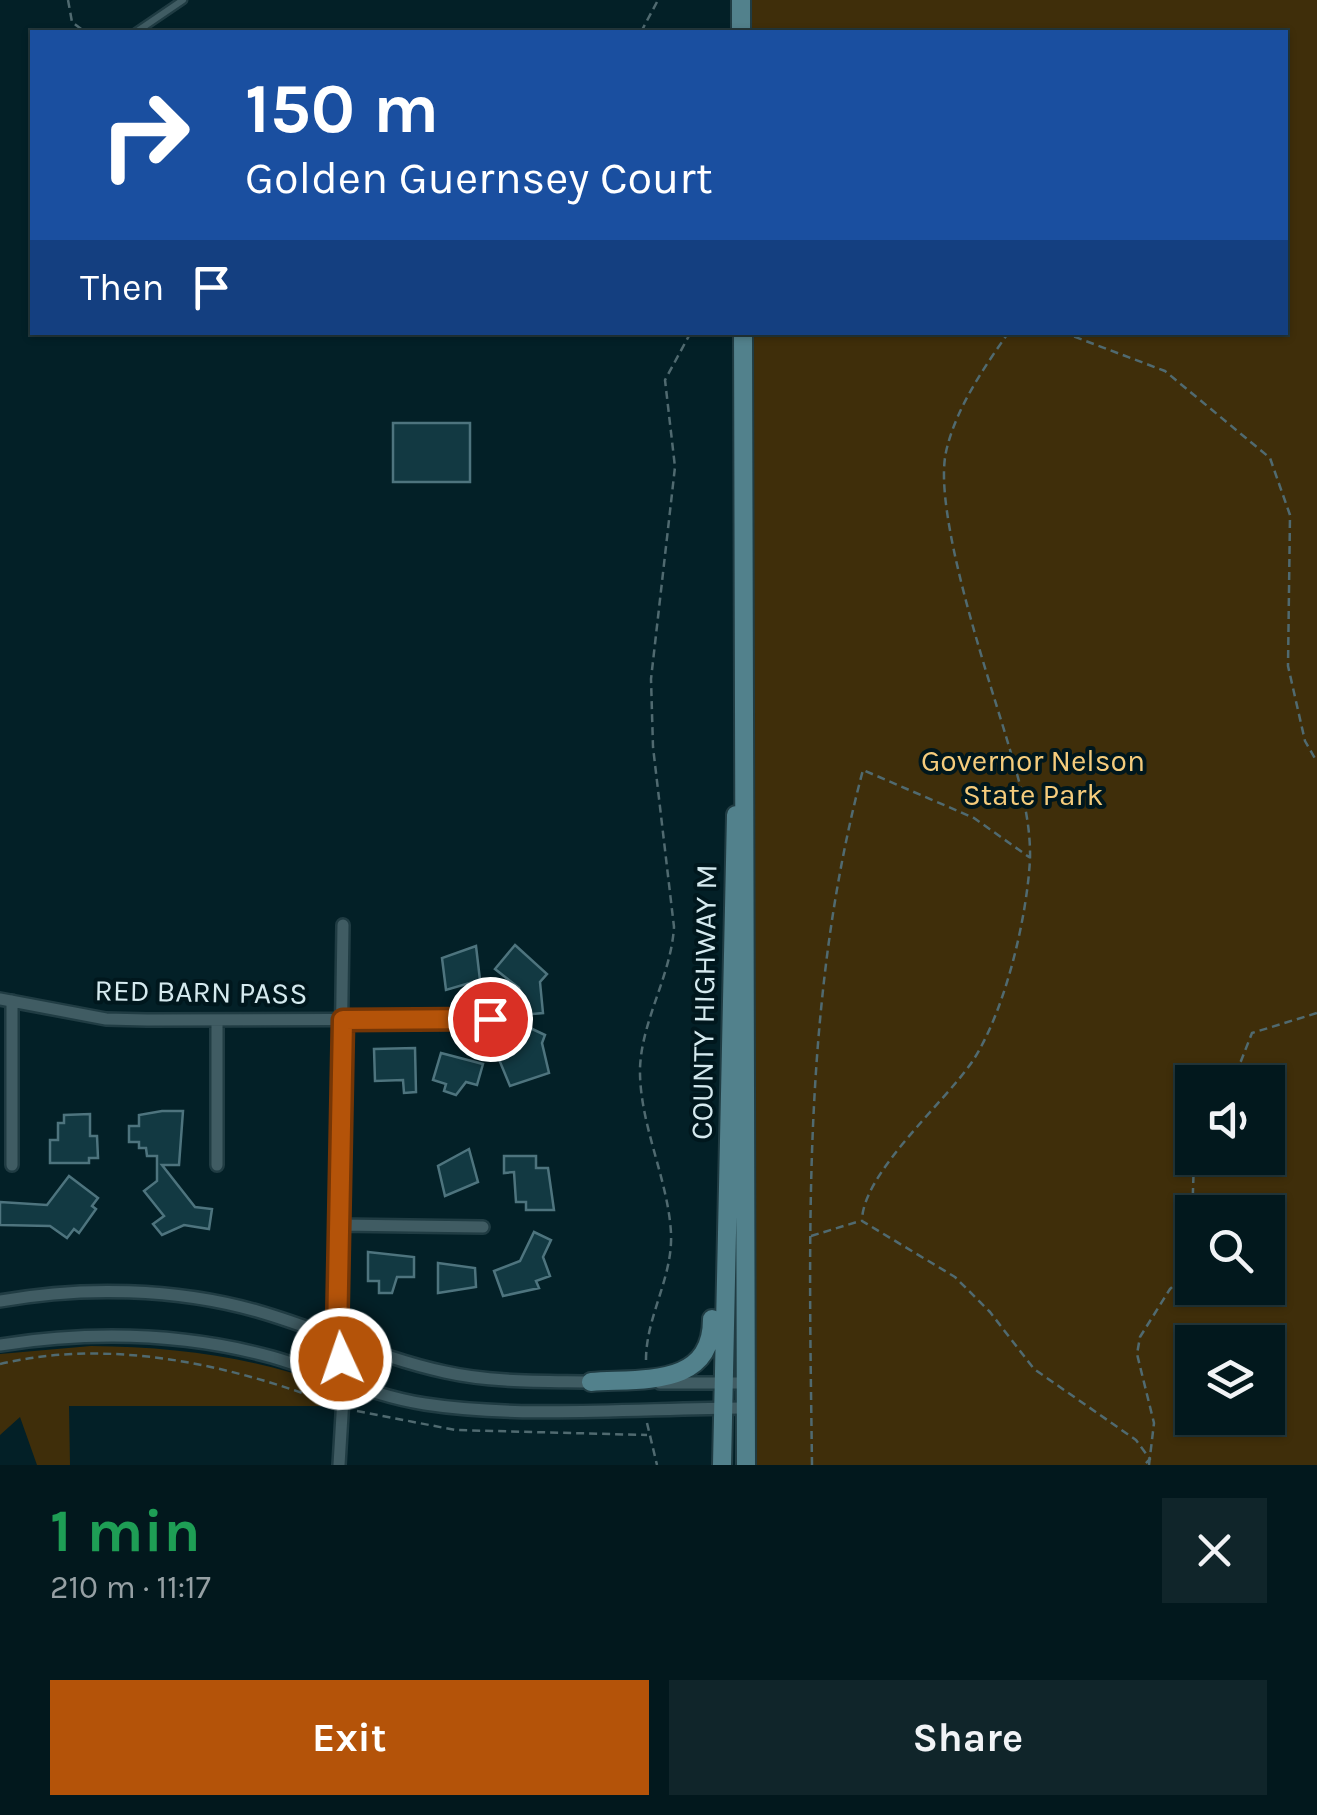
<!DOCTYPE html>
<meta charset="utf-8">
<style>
:root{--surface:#02181d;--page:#10252a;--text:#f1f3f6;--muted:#96a0a4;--line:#23373b;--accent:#b45309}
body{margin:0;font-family:Karla,sans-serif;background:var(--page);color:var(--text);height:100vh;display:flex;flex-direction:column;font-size:38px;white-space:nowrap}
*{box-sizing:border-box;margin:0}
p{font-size:32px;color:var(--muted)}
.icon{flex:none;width:55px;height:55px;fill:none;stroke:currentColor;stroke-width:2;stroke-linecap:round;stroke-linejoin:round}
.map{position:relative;height:1465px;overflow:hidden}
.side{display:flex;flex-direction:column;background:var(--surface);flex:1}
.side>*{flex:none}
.top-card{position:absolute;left:30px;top:30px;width:1258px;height:305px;border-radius:0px;box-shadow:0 2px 8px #0004,0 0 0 2px var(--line);background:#1a4fa0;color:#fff;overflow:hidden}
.buttons{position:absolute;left:1175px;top:1065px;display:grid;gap:20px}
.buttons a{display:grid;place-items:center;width:110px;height:110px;border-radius:0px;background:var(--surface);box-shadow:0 2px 8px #0004,0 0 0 2px var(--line);font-size:50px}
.pin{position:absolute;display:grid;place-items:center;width:85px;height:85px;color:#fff;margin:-42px;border:5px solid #fff;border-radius:50%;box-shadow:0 2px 10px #0007}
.me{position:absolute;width:110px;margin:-55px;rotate:357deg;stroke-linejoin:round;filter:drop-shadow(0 0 8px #0008)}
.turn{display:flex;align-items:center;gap:35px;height:210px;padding:0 50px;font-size:45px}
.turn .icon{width:130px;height:130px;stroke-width:2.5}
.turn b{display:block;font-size:70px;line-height:85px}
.then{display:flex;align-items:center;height:95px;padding:0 50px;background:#0003;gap:20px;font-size:38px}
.round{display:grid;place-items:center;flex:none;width:105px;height:105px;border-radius:0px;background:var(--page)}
.head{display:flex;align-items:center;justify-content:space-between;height:170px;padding:0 50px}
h1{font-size:60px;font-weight:700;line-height:75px;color:#1e9e55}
.button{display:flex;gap:20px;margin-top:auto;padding:20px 50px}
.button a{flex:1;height:115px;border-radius:0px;background:var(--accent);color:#fff;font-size:40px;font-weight:700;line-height:115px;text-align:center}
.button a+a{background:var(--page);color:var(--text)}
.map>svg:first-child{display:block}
</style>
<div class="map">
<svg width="1317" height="1465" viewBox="0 0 1317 1465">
<rect width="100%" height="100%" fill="#032027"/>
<path fill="#3f2e0a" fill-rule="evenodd" d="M 750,0 L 1317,0 L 1317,1465 L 750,1465 L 749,333 L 1285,332 L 1285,32 L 750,32 ZM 1192,1082 L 1268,1082 L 1268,1158 L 1192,1158 ZM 1192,1212 L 1268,1212 L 1268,1288 L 1192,1288 ZM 1192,1342 L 1268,1342 L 1268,1418 L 1192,1418 Z
M 91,1346 C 174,1347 248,1356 326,1384 L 335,1406 L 69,1406 L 70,1465 L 37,1465 L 20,1417 L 0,1435 L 0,1354 Z"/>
<path fill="#123942" stroke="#4e747e" stroke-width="2.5" d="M 393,423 L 470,423 L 470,482 L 393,482 Z
M 515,945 L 547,974 L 540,982 L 543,1013 L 521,1015 L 519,988 L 495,969 Z
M 476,946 L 480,980 L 446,990 L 442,958 Z
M 528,1027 L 545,1035 L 542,1043 L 549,1073 L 510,1086 L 498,1057 L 518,1049 Z
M 415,1048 L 416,1092 L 404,1093 L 403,1080 L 375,1081 L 374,1049 Z
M 441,1053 L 483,1064 L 477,1085 L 466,1082 L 456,1095 L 444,1091 L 446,1084 L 433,1080 Z
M 162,1111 L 183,1111 L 179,1165 L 162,1165 L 195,1207 L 212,1209 L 209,1229 L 184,1225 L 162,1235 L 153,1224 L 164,1216 L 144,1191 L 157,1181 L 157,1156 L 147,1156 L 146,1148 L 139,1148 L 139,1142 L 129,1142 L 129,1126 L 139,1126 L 139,1115 Z
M 90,1114 L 90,1136 L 97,1136 L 98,1158 L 89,1158 L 89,1163 L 50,1163 L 50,1140 L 58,1140 L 58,1123 L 64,1123 L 64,1115 Z
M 469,1149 L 478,1182 L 445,1196 L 438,1166 Z
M 504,1156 L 536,1156 L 536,1168 L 548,1168 L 554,1210 L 526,1210 L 526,1202 L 516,1202 L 514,1172 L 504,1173 Z
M 69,1176 L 98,1198 L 92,1206 L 96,1209 L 79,1233 L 74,1229 L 67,1238 L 50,1226 L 0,1225 L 0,1202 L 47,1205 Z
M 534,1232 L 551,1240 L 543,1257 L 550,1276 L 536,1281 L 539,1288 L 503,1296 L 494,1271 L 520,1261 Z
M 368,1252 L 414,1257 L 414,1277 L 397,1277 L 392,1293 L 379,1293 L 379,1281 L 368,1281 Z
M 438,1263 L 475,1268 L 476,1287 L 438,1293 Z"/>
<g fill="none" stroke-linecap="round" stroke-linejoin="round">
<defs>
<path id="service" d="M 136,32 L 183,0"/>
<path id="minor" d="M 0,999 L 106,1019 L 147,1020 L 490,1019
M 12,1001 L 12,1165
M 217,1165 L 217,1020
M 339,1225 L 483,1227
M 0,1301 C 82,1286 176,1288 257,1311 C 320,1329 380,1358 445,1372 C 494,1383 546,1381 596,1382
M 0,1345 C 90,1331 184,1333 272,1357 C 324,1372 372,1396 425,1404 C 522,1419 646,1408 746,1408
M 660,1383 L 745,1383
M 339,1465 L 344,1381 L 337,1338 L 343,925"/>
<path id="secondary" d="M 741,0 L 741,32
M 743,332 L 746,1465
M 591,1382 C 642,1378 712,1388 712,1319
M 722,1465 L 736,815"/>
</defs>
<use href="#service" stroke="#203c43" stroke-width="11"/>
<use href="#minor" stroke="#203c43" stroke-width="16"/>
<use href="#secondary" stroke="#203c43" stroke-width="22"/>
<path stroke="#506a70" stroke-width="2.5" stroke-dasharray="8 5" stroke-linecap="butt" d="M 68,0 L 72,22 L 85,32
M 641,32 L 658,0
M 1009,332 C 984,367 955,410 946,452 C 933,512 986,670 1005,733 C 1017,774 1031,815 1030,859 C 1027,918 1005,1012 972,1062 C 944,1103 862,1174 862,1221 L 955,1277 L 990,1312 L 1034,1369 L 1136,1440 L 1150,1459 L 1144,1465
M 1062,332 L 1165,371 L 1270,458 L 1290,515 L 1288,666 L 1305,741 L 1317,762
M 1224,1082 L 1241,1061 L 1252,1033 L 1317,1013
M 1192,1222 L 1194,1158
M 811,1236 L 860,1221
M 646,1360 C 646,1316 673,1278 671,1233 C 668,1178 639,1124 640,1068 C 642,1019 671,976 674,927 L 653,747 L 651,679 L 675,467 L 665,380 L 691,332
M 0,1364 C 110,1338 227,1364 330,1403
M 357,1411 L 455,1430 L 647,1435
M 647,1423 L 657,1465
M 812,1465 C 809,1231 802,998 863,770 L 974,818 L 1029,857
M 1149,1465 L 1154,1423 L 1137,1354 L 1140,1337 L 1170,1289 L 1186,1274 L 1192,1227"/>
<use href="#service" stroke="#405c63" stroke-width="6"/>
<use href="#minor" stroke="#405c63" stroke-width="11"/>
<use href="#secondary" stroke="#52818c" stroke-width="18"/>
</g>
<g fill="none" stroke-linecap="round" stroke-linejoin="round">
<defs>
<path id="route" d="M 341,1359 L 337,1338 L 343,1020 L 490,1019"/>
</defs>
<use href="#route" stroke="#753606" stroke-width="25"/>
<use href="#route" stroke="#b45309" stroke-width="18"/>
</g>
<g text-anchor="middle" stroke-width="8" stroke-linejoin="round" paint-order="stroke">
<g font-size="30" fill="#f5cc7c" stroke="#00171d">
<text x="1033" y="771">Governor Nelson<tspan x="1033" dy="34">State Park</tspan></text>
</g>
<g font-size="30" fill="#d5eaef" stroke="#00171d">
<text transform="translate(201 992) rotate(1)" y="10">RED BARN PASS</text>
<text transform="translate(704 1002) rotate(-89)" y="10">COUNTY HIGHWAY M</text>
</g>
</g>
</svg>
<div class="buttons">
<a><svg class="icon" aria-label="sound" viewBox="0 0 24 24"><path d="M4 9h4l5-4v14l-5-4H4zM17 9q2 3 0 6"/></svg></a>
<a><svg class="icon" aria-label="search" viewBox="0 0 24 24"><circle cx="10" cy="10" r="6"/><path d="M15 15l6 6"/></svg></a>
<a><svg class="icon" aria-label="layers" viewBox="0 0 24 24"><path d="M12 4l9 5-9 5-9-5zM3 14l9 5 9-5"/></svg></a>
</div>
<div class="pin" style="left:490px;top:1019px;background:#d93025"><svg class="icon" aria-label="arrive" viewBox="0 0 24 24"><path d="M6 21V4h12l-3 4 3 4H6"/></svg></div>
<svg class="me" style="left:341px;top:1359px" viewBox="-20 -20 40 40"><circle r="17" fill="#b45309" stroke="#fff" stroke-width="3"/><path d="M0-11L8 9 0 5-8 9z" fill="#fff"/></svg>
<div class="top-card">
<div class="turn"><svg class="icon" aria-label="right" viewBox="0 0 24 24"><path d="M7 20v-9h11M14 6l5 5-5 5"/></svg><div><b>150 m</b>Golden Guernsey Court</div></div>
<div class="then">Then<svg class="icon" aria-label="arrive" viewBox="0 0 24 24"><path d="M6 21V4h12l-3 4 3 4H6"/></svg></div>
</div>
</div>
<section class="side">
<div class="head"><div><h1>1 min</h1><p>210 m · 11:17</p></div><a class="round"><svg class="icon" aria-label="close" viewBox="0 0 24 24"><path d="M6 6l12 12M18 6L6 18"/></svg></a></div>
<div class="button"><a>Exit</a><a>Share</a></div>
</section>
